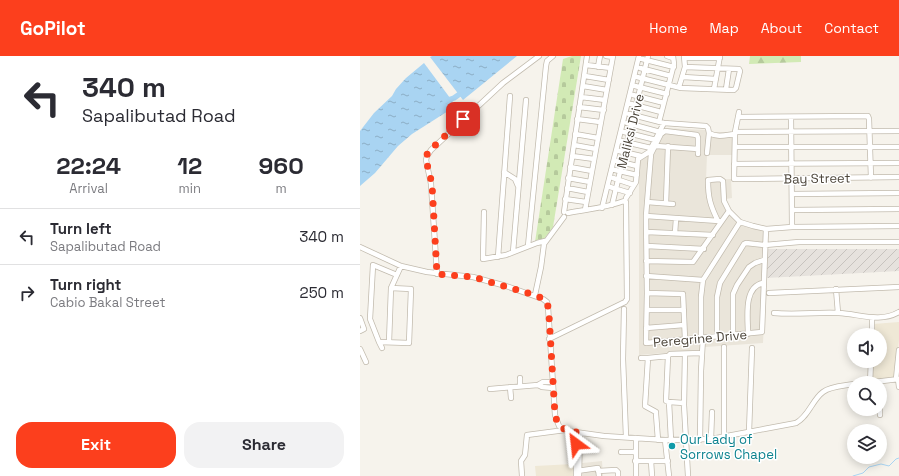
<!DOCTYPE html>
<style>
:root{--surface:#fff;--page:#f2f2f3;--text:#2b2b33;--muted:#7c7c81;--line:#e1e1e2;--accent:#fc3f1d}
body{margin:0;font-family:"Space Grotesk",sans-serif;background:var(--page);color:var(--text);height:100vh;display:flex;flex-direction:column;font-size:15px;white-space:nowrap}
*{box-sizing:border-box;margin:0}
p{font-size:13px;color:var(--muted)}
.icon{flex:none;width:22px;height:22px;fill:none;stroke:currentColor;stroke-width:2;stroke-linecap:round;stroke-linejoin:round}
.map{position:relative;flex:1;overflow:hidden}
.panel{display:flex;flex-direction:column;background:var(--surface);width:360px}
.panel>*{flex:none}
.banner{background:#fff;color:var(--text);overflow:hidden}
.fabs{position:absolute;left:487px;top:272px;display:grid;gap:8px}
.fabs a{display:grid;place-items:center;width:40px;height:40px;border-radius:50%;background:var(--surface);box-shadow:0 2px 10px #0003;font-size:20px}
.pin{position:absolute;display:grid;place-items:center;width:34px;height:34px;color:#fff;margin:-17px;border-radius:8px;box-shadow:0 2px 6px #0006}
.me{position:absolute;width:44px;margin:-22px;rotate:330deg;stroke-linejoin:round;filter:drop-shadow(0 0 3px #0008)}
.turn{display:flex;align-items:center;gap:14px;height:84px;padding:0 16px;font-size:18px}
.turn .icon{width:52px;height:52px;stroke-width:2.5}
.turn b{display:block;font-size:28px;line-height:34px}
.eta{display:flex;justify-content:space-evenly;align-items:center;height:68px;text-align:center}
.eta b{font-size:24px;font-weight:700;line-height:28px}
.action{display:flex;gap:8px;margin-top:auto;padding:8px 16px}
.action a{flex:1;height:46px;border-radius:16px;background:var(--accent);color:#fff;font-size:16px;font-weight:700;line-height:46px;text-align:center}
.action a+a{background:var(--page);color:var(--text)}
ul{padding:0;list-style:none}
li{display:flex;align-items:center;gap:12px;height:56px;padding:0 16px;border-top:1px solid var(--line)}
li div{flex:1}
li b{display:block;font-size:15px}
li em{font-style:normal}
header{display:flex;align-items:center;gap:24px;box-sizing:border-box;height:56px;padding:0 20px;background:var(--accent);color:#fff}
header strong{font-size:19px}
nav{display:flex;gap:22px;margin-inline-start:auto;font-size:14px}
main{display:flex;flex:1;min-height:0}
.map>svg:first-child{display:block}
</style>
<header>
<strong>GoPilot</strong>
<nav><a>Home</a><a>Map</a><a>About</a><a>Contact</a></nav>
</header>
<main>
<section class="panel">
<div class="banner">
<div class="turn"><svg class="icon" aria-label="left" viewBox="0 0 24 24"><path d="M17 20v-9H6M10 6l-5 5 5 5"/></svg><div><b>340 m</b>Sapalibutad Road</div></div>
</div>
<div class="eta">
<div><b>22:24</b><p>Arrival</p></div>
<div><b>12</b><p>min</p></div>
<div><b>960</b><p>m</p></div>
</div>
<ul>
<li><svg class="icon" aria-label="left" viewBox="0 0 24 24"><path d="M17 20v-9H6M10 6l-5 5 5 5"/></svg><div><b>Turn left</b><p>Sapalibutad Road</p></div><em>340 m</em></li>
<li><svg class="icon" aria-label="right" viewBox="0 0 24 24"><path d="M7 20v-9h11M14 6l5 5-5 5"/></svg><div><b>Turn right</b><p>Cabio Bakal Street</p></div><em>250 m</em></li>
</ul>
<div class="action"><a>Exit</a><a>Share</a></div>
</section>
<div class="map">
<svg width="539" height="420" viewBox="0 0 539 420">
<defs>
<pattern id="industrial-furrows" width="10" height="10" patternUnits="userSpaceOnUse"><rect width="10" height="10" fill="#e6e2dd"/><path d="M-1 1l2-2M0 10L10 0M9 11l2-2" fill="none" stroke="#c7c3be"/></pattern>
<pattern id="forest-firs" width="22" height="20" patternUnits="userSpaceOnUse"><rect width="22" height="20" fill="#d2eab5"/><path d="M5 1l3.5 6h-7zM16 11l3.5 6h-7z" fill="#b6ca9c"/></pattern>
<pattern id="cemetery-stones" width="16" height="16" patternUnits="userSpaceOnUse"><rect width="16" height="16" fill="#d2eab5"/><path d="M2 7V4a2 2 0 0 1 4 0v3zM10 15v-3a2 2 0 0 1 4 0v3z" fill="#b6ca9c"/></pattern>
<pattern id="water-ripples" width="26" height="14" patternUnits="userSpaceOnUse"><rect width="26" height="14" fill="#a9d4f2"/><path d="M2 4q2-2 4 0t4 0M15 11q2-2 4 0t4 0" fill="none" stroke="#8caec5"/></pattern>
</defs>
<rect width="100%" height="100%" fill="#f6f3ec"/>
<path fill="#eae5da" d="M 305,72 L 346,74 L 347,76 L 373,76 L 372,99 L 347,99 L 346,124 L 371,123 L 372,142 L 366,143 L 369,153 L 382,165 L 409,171 L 403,287 L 345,291 L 343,294 L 279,299 L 279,106 L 289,99 Z
M 242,405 L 243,420 L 214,420 L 213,408 Z"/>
<path fill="url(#industrial-furrows)" d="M 407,193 L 539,193 L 539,215 L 406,222 Z"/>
<path fill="#efe8d6" d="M 539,266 L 539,284 L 535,322 L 512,325 L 512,305 L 520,305 L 520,279 L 513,279 L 513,268 Z
M 213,408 L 214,420 L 176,420 L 175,410 Z"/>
<path fill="url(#forest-firs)" d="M 390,0 L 441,0 L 441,6 L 389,8 Z"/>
<path fill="url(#cemetery-stones)" d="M 212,0 L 221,0 L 193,171 L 184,183 L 175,186 L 203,3 Z"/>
<path fill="url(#water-ripples)" d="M 72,0 L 157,0 L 103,44 L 70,1 Z
M 64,7 L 96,50 L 52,78 L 38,90 L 15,117 L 0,130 L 0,75 L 14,57 L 32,40 L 36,33 L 46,22 Z"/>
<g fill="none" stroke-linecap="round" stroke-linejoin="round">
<path stroke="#a9d4f2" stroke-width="1" d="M 493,420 L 503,417 L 509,411 L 521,408 L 529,410 L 536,403 L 539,402"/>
<path stroke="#a9d4f2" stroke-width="5.5" d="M 85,45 L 94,42 L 104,35"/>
<defs>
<path id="minor" d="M 246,0 L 253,1
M 307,0 L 313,2
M 324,2 L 360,2
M 282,3 L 314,11
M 226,9 L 251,12
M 238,11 L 240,0
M 280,12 L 311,20
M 225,20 L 249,24
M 277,21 L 321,32 L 374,34 L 376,32 L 380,15 L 379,13 L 325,11
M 323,21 L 356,23
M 223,30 L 247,34
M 275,30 L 307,38
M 319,31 L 325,11 L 324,0
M 354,33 L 360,0
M 366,33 L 369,13
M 273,39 L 304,47
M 221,41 L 245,44
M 271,48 L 301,56
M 219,51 L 244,54
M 379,56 L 375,76 L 374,123 L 539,121
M 269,58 L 304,67 L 346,70 L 348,72 L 349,77 C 358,82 366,79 375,78
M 378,61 L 508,60 L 509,63 L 511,122
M 431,61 L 432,171
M 217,63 L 240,66
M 299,66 L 314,8 L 313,0
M 267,67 L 300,76
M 264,76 L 296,84
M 375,76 L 539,75
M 215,78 L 238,82
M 261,85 L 291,92
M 214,89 L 236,93
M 296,90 L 338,93
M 375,91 L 539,91
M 259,95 L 281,100
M 347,97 L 349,77
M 338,98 L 338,82 L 337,79 L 305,75 L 301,78 L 291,98 L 286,160 L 287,237 L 286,287 L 402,276 L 406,173
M 212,100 L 234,103
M 257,105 L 277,110
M 374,108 L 539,107
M 210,111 L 232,115
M 255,114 L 277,119
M 144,116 L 155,123 L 158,130
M 208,122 L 230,126
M 253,122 L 274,129
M 250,131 L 270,137
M 207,132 L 228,136
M 432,138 L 539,137
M 266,142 L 276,126 L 278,103 L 289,96 L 304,67
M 205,143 L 226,146
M 287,146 L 313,148
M 306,147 L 308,90
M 252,149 L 288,0
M 242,152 L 279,0
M 225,154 L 253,0
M 432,154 L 539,153
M 124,156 L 123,203 L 146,199 L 177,187 L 185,185
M 204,156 L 227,0
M 286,160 L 359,165
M 358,165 C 350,149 348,141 348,124 L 360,123 L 363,125 L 364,145 L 369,155 L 380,166 L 393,170 L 406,173 L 432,171 L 539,170
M 287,176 L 353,179
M 315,177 L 316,163
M 168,190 L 186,10 L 187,5 L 193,0
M 287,190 L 344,193
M 0,191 L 41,210 L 67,216 L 113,221 L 146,230 L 183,243 L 187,246 L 188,251 L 195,359 L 199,370 L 208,375 L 244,380 L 305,384 L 351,383 L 436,367 C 449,360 452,344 463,336 C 471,330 484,330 494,328
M 153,196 L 166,44
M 138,201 L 150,40
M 286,205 L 333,206 L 369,155
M 77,218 L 71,128 L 66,104 L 67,100 L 71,94 L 143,27 L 179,0
M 286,220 L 343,224
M 476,233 L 478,257
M 287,237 L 323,238 L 325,283
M 409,237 L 539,231
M 175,239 L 181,211 L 184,188 L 204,161
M 264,253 L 263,303 L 266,381
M 287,254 L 324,254
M 414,257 C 436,259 457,256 479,257 C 499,258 520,267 539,256
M 0,262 L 4,273 L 0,275
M 286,272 L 324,269
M 388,278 C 388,262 383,231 403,227
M 373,279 L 373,238 L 377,229 L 389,211 L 395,207 L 404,204
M 512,279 L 512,262
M 357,281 L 357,241 L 360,227 L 384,188 L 386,187 L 405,189 L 439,186 L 539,186
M 341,282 L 341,241 L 343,224 L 380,166
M 189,283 L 265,246 L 267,243 L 266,146 L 264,145 C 246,152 227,153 208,157
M 19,286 L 10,263 L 13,209 L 37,219
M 29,286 L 31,232 L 41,210
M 22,292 L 19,286 L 49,287 L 51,233 L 31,232
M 0,293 L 6,306
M 325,298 L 324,349 L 328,420
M 281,302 L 288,302
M 160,322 L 160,330
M 536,323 L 539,294
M 538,323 L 539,331
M 506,327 L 539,323
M 510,327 L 511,305
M 178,329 L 182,331 L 193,332
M 150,331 L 151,342
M 130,333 L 178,329 L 183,326 L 193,326
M 520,334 L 520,359
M 309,346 L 311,384
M 324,347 L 309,346 L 306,345 L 308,300 L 310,298 L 341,297
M 389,376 L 392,292
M 364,381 L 364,291
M 351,383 L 352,356
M 298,384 L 296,358 L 296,356 L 285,350 L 288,302 L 308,300
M 305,384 L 309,420
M 340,384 L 341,315 L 343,282
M 261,396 L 276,396
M 275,405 L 308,405
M 291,405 L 292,420
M 217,415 L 238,412 L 239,420
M 238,415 L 256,414 L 258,416 L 258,420
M 162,420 L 161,405 L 165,399 L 167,379 L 205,374
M 216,420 L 216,376
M 219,420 L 220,377
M 276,420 L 276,382"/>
</defs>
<use href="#minor" stroke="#c2bbae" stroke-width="6"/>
<use href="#minor" stroke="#fff" stroke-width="4.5"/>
</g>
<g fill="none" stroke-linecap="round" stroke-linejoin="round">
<path stroke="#fc3f1d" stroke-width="7" stroke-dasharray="0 12.6" d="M 103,63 L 70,94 L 66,100 L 66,104 L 72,128 L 77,218 L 113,221 L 175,239 C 187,244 188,246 189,259 L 195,359 C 198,371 204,375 216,376 L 216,388"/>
</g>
<circle fill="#0f9aa8" stroke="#fff" stroke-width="1.5" cx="312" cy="390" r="4"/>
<g text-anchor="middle" stroke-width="3" stroke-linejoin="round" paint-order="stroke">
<g font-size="13" fill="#4b4439" stroke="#fff">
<text transform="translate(270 75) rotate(-76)" y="5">Maliksi Drive</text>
<text transform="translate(457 122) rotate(-1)" y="5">Bay Street</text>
<text transform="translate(340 282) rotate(-5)" y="5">Peregrine Drive</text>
</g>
<g font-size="13" fill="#0d838f" stroke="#fff" text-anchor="start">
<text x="320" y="388">Our Lady of<tspan x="320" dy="15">Sorrows Chapel</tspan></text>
</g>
</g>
</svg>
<div class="fabs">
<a><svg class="icon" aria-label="sound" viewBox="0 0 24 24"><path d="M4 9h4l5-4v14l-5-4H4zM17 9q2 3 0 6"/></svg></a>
<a><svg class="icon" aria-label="search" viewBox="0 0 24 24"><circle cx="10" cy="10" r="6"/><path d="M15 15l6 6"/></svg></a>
<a><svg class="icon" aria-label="layers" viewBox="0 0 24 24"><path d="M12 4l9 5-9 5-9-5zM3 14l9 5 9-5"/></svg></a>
</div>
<div class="pin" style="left:103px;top:63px;background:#d93025"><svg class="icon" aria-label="arrive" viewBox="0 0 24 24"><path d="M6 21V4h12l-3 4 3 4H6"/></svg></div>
<svg class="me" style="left:216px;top:388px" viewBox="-20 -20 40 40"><path d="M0-17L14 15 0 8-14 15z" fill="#fc3f1d" stroke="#fff" stroke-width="4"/></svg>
</div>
</main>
